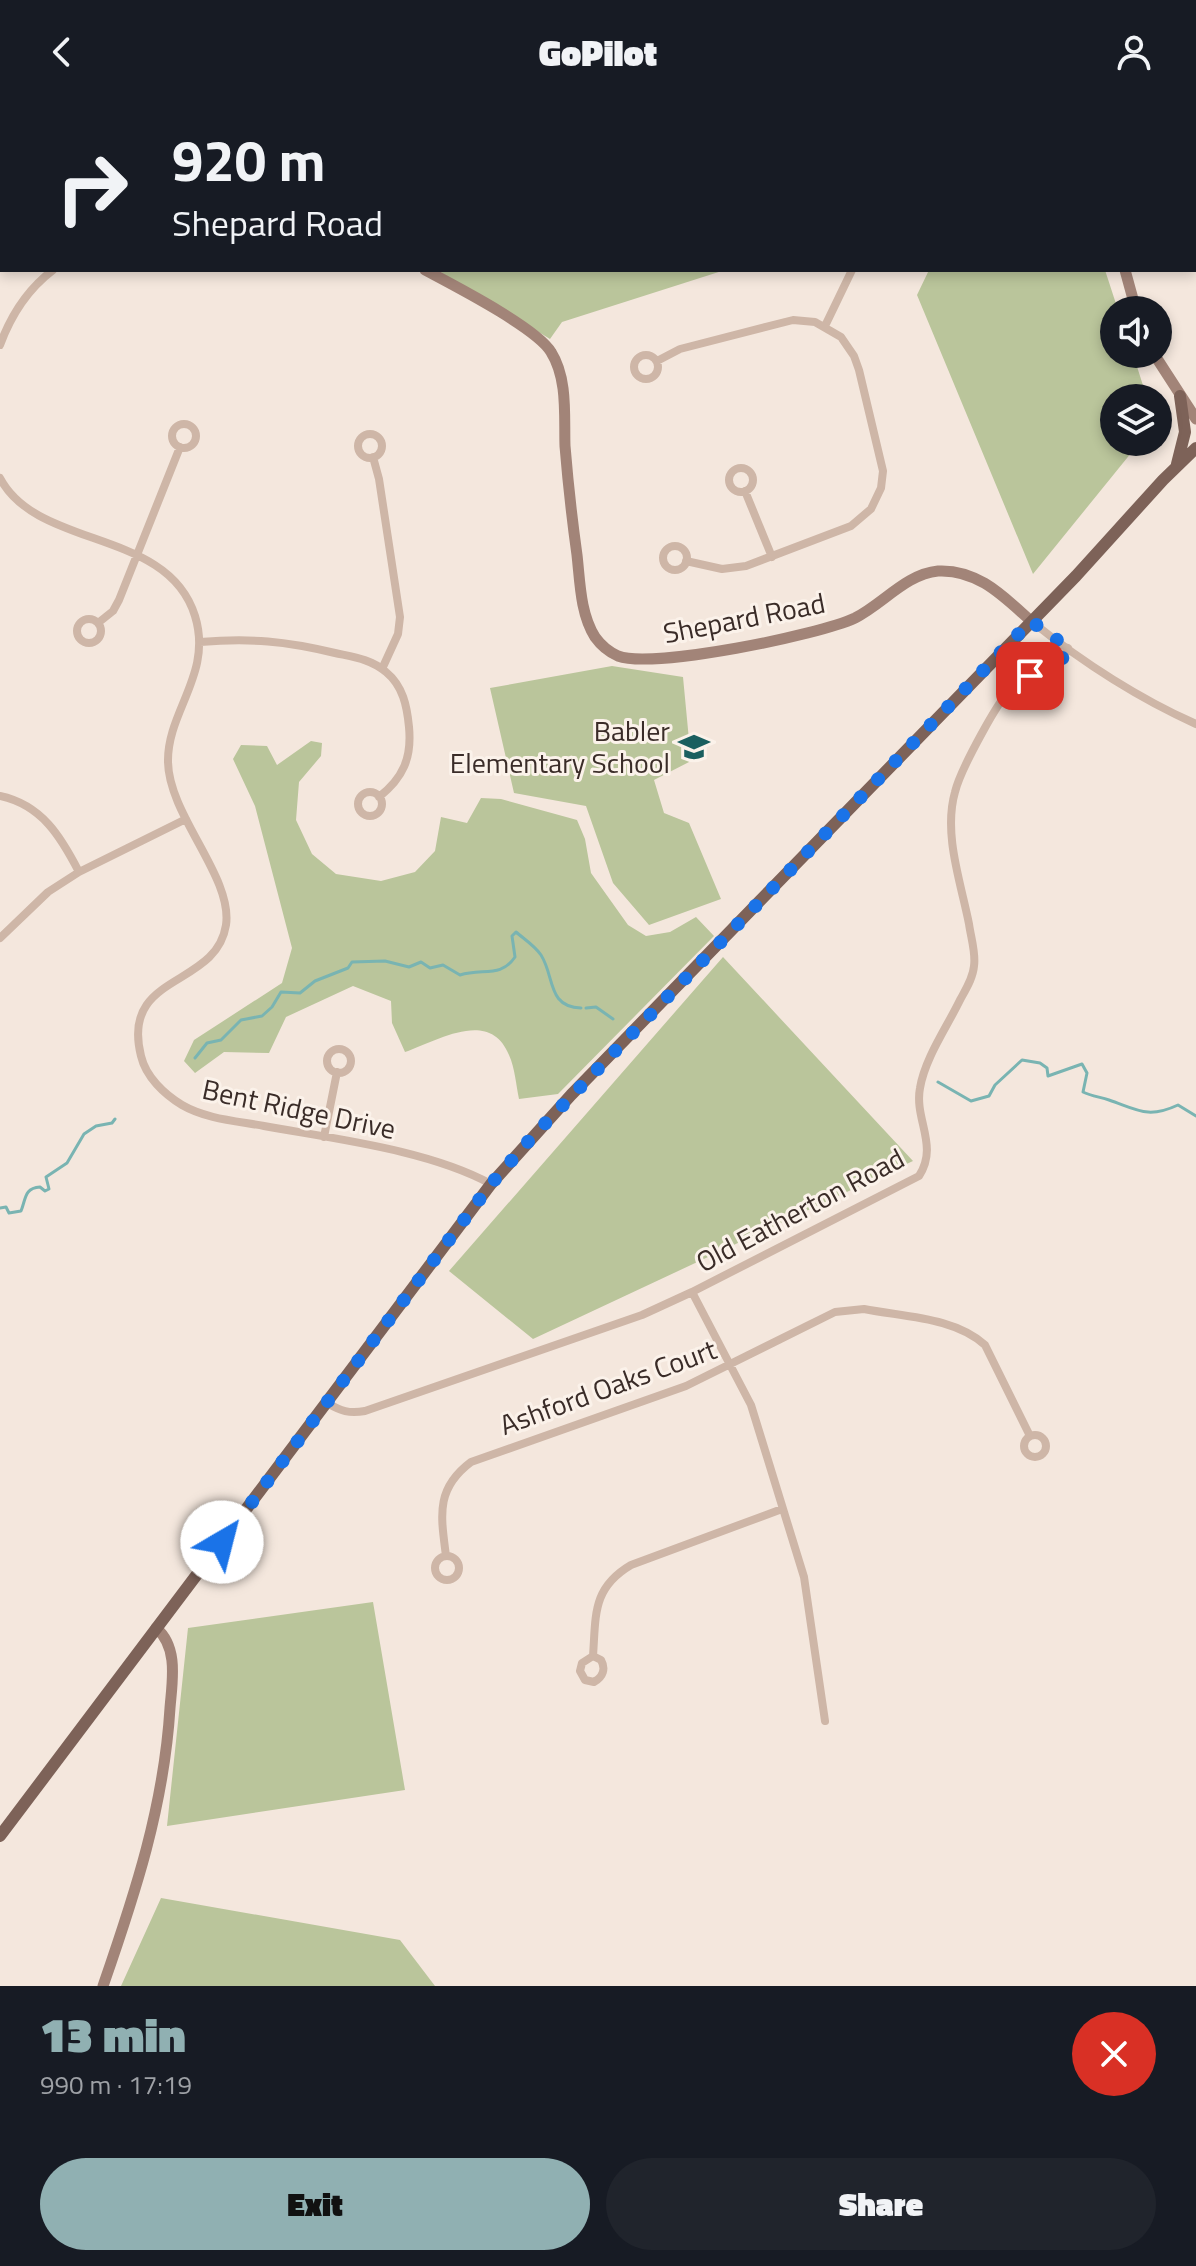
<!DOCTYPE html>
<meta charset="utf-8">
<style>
:root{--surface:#171b24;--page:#20242c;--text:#f1f3f6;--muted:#9ea1a6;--accent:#90b0b2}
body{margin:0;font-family:"Titillium Web",sans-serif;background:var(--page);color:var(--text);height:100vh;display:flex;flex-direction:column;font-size:30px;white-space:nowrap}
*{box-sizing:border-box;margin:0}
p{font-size:26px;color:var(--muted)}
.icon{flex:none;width:44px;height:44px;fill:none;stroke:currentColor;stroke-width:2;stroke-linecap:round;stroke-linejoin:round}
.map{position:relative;height:1882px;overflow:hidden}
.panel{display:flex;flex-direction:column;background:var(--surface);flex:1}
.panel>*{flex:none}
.banner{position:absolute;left:0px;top:0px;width:1196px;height:168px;box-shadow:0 4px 12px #0003;background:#171b24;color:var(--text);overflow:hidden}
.buttons{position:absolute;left:1100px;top:192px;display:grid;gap:16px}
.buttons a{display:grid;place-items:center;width:72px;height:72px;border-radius:50%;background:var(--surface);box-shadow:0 4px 12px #0003;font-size:40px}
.pin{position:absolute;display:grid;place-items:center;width:68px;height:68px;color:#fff;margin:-34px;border-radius:16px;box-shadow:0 4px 12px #0006}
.me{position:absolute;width:88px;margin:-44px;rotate:37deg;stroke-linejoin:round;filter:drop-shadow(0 0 6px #0008)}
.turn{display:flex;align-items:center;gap:28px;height:168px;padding:0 40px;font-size:36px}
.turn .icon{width:104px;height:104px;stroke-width:2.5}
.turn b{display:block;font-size:56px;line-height:68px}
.round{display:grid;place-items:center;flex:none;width:84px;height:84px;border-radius:42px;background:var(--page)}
.summary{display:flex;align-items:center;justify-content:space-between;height:136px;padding:0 40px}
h1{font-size:48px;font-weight:800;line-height:60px;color:var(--accent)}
.button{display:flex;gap:16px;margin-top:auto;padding:16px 40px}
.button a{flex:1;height:92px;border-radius:48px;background:var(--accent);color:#111;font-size:32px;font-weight:800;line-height:92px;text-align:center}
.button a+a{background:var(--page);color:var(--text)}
header{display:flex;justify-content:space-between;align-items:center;height:104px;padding:0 40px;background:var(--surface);font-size:36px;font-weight:800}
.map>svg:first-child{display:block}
</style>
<header><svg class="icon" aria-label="back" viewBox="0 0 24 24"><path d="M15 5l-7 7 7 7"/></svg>GoPilot<svg class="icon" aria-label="person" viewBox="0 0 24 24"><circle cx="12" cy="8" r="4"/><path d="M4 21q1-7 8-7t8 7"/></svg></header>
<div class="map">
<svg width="1196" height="1882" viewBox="0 0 1196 1882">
<rect width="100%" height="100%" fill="#f4e7dd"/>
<path fill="#bac59b" d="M 437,166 L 725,166 L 562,218 L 550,235 Z
M 929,166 L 1105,166 L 1118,206 L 1114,206 L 1114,250 L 1133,250 L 1147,294 L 1114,294 L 1114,338 L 1140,338 L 1033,470 L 917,191 Z
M 612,562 L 683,573 L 691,657 L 654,676 L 664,709 L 689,719 L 721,795 L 649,821 L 613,779 L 586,702 L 514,689 L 490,584 Z
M 311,637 L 322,639 L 321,652 L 299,678 L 296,716 L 312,750 L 336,770 L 381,777 L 415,768 L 435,747 L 441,713 L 467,719 L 481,694 L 501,695 L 577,716 L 585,735 L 591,769 L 628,821 L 646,832 L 670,828 L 696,813 L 714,832 L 558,990 L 519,995 C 516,981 515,964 509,951 C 490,904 439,936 405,948 L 392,919 L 391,897 L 353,882 L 286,913 L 269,949 L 224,948 L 195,969 L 184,957 L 194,936 L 282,879 L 292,844 L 255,702 L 233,655 L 241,641 L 267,642 L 277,661 Z
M 723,853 L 913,1057 L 533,1235 L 449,1167 Z
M 373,1498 L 405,1686 L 167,1722 L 188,1524 Z
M 161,1794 L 400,1836 L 435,1882 L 121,1882 Z"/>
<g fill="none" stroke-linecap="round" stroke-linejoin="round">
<path stroke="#79b4b2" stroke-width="3" d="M 586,904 L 596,903 L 613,915
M 195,954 L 207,939 L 221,936 L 241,916 L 262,912 L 272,903 L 281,888 L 300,889 L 315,877 L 348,864 L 352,858 L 385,857 L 409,863 L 421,858 L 430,864 L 443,861 L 460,871 C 483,864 501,874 515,853 L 512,832 L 516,828 C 524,835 535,842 541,851 C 555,873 547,903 581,904
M 938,978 L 971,997 L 989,992 L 995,981 L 1022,956 L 1040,959 L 1047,964 L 1048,972 L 1082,960 L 1087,969 L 1083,988 C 1091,992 1100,993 1109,996 C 1138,1006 1148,1015 1178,1001 L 1196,1012
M 0,1104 L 6,1103 L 9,1109 L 21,1107 C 26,1095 24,1084 40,1083 L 45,1087 L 49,1085 L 46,1073 L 67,1059 L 84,1030 L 96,1022 L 112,1019 L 115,1015"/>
<path stroke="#ceb6a7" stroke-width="8" d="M 231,0 L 232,2
M 705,2 L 706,0
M 825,222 L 852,166
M 0,241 C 11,211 28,185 53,166
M634 263a12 12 0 1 1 24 0a12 12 0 1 1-24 0Z
M 657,257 L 680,245 L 793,216 L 815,218 L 841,233 L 854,252 L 859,266 L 883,367 L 881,384 L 871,405 L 851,422 L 746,462 L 722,465 L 686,457
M172 332a12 12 0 1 1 24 0a12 12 0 1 1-24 0Z
M358 342a12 12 0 1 1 24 0a12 12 0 1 1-24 0Z
M 373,353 L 379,375 L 400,513 L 398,530 L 382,565
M729 376a12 12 0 1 1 24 0a12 12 0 1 1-24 0Z
M 0,374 C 38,446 168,424 195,512 C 213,570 167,607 168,658 C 169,712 233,773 226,821 C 216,885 120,868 141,952 C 146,973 164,990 182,1001 C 206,1015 237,1017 264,1022 C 335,1035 429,1046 491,1080
M 745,387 L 772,453
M663 454a12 12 0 1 1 24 0a12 12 0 1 1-24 0Z
M77 527a12 12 0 1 1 24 0a12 12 0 1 1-24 0Z
M 1031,517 C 1081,557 1138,594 1196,620
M 98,519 L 113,507 L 119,496 L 180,343
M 200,538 C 251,534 285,537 335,549 C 353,553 371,555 386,568 C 403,582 407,602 409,623 C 412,654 403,674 379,693
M358 700a12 12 0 1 1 24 0a12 12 0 1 1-24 0Z
M 0,692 C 42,701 61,733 79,768
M 0,834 L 48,788 L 79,768 L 186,715
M327 957a12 12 0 1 1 24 0a12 12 0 1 1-24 0Z
M 324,1033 L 337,968
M 692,1188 L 751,1301 L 804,1473 L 825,1617
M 327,1299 C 341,1307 349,1310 365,1307 L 642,1211 L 692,1188 L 919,1072 C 939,1042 914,1015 920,984 C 925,954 947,923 960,896 C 966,885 973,874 974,862 C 976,849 971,834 969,820 C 961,779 943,730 955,688 C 960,667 1000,591 1017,578 C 1041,559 1045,588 1068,544
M1024 1342a11 11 0 1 1 22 0a11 11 0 1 1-22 0Z
M435 1464a12 12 0 1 1 24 0a12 12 0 1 1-24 0Z
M 446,1452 C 441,1412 435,1385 471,1358 L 686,1282 L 835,1208 L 864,1205 C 904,1213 954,1213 985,1241 L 1030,1332
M 593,1552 L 582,1559 L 580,1567 L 585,1576 L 594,1578 C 603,1573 606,1565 601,1556 L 593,1552 C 596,1511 592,1484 631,1461 L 782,1405"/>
<path stroke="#a28478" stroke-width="11" d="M 1080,0 L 1080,2
M 0,77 L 2,77
M 425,166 C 453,181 537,224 551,248 C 568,275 564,312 565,342 C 568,379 572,415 577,451 C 580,477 580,509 595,533 C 600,540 609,548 618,552 C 653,565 819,531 855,514 C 883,500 906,470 938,467 C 978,465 1004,493 1031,517
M 1125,166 L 1136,206
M 1154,250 L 1196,315
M 103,1882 C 135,1790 164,1702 170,1604 C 172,1578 179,1543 156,1524"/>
<path stroke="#7d6258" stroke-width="12" d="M 1177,360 L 1185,328 L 1180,292
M 0,1732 L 491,1080 L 571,991 L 1076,472 L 1163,376 L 1196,344"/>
</g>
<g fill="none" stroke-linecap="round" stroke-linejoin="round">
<path stroke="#1a73e8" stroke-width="14" stroke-dasharray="0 25.2" d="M 222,1438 L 491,1080 L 533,1032 L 1031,517 L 1068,544 C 1057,564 1053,571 1030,572"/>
</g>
<defs>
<symbol id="school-bare" viewBox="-9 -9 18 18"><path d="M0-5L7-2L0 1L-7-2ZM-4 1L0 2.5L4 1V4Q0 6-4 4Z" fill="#1a5f5f" stroke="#fbf2ea" stroke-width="2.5" paint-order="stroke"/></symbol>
</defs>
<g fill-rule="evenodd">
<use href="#school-bare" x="672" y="621" width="44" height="44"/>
</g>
<g text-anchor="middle" stroke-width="6" stroke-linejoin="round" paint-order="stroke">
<g font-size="28" fill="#3a2c28" stroke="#fbf2ea">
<text transform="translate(744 514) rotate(-11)" y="10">Shepard Road</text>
<text transform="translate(299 1005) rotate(12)" y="10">Bent Ridge Drive</text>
<text transform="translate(800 1106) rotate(-28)" y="10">Old Eatherton Road</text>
<text transform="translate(608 1283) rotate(-20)" y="10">Ashford Oaks Court</text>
</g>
<g font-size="28" fill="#3a2c28" stroke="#fbf2ea" text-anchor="end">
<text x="670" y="637">Babler<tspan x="670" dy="32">Elementary School</tspan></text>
</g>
</g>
</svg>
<div class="buttons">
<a><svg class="icon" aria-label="sound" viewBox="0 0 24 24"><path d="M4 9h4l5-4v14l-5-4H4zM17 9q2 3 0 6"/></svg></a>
<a><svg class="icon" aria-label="layers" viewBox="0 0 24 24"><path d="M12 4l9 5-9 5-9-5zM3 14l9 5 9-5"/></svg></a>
</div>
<div class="pin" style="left:1030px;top:572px;background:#d93025"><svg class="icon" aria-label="arrive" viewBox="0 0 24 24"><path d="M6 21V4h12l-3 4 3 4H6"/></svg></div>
<svg class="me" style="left:222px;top:1438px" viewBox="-20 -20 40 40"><circle r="19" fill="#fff"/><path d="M0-13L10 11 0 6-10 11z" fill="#1a73e8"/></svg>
<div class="banner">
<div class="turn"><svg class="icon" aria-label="right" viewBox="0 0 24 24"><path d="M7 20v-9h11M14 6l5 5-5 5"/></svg><div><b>920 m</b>Shepard Road</div></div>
</div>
</div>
<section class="panel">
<div class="summary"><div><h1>13 min</h1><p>990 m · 17:19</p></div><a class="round" style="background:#d93025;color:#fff"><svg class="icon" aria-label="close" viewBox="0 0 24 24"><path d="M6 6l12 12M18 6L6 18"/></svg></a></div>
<div class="button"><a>Exit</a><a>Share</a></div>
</section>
